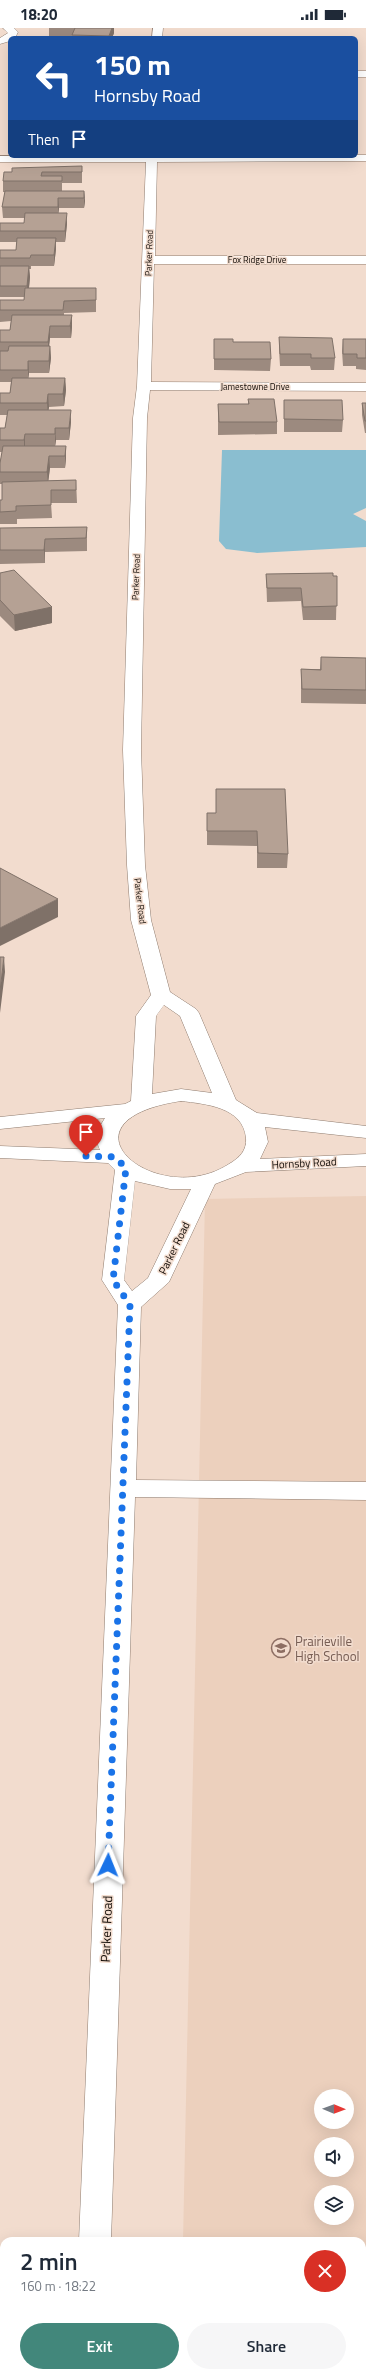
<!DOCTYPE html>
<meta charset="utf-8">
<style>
:root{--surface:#fff;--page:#f6f6f7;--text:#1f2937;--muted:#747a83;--accent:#42877b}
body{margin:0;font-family:"Titillium Web",sans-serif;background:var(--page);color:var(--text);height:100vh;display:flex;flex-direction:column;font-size:15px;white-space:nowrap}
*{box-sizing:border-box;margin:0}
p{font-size:13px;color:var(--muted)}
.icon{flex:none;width:22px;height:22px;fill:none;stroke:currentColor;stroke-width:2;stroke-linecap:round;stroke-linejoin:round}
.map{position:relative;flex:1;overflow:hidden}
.side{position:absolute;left:0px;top:2209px;width:366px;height:140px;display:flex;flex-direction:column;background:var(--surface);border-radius:12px 12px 0 0;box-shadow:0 4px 16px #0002}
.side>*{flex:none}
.guide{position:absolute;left:8px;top:8px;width:350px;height:122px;border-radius:6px;box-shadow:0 4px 16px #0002;background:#1a4fa0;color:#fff;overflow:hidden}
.needle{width:26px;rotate:91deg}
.controls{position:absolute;left:314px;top:2061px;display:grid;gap:8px}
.controls a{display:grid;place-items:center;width:40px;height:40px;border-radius:50%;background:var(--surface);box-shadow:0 4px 16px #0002;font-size:20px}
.pin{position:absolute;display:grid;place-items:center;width:34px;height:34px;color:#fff;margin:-41px -17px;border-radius:50% 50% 50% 0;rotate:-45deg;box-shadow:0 0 4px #0007}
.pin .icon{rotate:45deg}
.me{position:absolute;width:44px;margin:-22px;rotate:2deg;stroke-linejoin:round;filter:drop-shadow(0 0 3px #0008)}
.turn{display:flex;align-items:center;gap:14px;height:84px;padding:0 20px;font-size:18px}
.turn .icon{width:52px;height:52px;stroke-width:2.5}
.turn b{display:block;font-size:28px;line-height:34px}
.then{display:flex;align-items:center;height:38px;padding:0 20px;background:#0003;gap:8px;font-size:15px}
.round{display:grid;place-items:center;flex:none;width:42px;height:42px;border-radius:21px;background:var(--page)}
.headline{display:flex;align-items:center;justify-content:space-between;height:68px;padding:0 20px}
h1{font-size:24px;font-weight:600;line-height:30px}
.action{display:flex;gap:8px;margin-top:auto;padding:8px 20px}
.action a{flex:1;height:46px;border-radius:24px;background:var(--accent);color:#fff;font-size:16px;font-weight:600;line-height:46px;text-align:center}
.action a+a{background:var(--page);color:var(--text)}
.status{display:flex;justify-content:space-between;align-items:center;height:28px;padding:0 20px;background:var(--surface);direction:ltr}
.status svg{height:11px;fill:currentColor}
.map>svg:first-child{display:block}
</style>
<div class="status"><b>18:20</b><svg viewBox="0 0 49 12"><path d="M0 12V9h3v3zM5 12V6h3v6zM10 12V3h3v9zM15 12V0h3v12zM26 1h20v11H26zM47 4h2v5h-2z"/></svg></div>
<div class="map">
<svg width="366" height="2349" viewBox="0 0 366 2349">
<rect width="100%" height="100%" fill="#f2dcce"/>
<path fill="#ecd0bd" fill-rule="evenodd" d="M 366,1168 L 366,2349 L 180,2349 L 180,2345 L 362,2345 L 362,2213 L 183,2213 L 205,1171 ZM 321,2068 L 347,2068 L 347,2094 L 321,2094 ZM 321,2116 L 347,2116 L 347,2142 L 321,2142 ZM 321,2164 L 347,2164 L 347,2190 L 321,2190 Z"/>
<path fill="#8abed0" d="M 222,422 L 366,422 L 366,480 L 353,486 L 366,493 L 366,519 L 257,525 L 226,521 L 219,513 Z"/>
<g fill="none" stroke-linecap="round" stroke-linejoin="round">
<defs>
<path id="minor" d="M 3,0 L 14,0 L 18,4 L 15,10 L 10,10 L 10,13 L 0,16 L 0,10 L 8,5 Z
M 153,0 L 163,0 L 162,10 L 152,10 Z
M 356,43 L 366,43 L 366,49 L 356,49 Z
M 356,127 L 366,127 L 366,133 L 157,134 L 155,228 L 366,228 L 366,236 L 154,236 L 151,354 L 366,355 L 366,363 L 150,362 L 147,390 L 141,722 L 145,837 L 151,892 L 170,964 L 196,981 L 199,985 L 236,1072 L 257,1085 L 366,1098 L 366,1110 L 265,1099 L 268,1114 L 260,1131 L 366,1126 L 366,1138 L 246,1144 L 215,1156 L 169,1254 L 141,1279 L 136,1452 L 366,1454 L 366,1472 L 135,1469 L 111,2213 L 79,2213 L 118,1277 L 102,1252 L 115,1142 L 108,1135 L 0,1130 L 0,1118 L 100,1122 C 94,1109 98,1101 105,1090 L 0,1101 L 0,1089 L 125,1076 L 131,1073 L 136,988 L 151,967 L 131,892 L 127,837 L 123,722 L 133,390 L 137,358 L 146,134 L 0,134 L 0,128 ZM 164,977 L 180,988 L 212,1065 L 181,1061 L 152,1066 L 156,988 ZM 181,1073 C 206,1076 243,1079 246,1110 C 247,1123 239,1130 229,1136 C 157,1183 48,1093 181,1073 ZM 135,1153 L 170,1161 L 191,1161 L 148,1250 L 132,1263 L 124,1252 Z
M 73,2345 L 107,2345 L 106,2349 L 72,2349 Z"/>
</defs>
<use href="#minor" stroke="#8f7c6f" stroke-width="1"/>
<use href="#minor" fill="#fff" fill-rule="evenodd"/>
</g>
<path fill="#9c8a7f" d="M 49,0 L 114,0 L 114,5 L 112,10 L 72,10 L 72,9 L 49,8 Z
M 82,138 L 82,155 L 62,155 L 62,163 L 84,163 L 85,173 L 84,180 L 59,180 L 58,185 L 67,196 L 65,214 L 56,214 L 56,221 L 54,238 L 31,238 L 31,241 L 29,241 L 30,249 L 29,260 L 96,271 L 96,284 L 64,285 L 64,287 L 72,299 L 71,310 L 50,310 L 49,318 L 50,318 L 51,330 L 49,345 L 29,345 L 28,350 L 65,350 L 66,362 L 64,378 L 49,379 L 48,382 L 71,394 L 69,412 L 56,412 L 55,418 L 66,418 L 66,430 L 65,440 L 50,440 L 48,453 L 76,452 L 77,475 L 51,475 L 52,490 L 17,491 L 17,496 L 0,496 L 0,472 L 2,472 L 2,456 L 0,456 L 0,435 L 2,424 L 0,424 L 0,400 L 5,400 L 7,387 L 0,387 L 0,375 L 10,365 L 11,354 L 0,354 L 0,302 L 10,302 L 11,293 L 0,294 L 0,272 L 24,272 L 24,269 L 0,269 L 0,222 L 16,222 L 17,214 L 0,214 L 0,195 L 24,195 L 25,190 L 3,190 L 2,179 L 5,164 L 3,164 L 3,153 L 12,144 Z
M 279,309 L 335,330 L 334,342 L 311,342 L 310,338 L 280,338 L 279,321 Z
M 214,311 L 271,331 L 270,343 L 214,342 Z
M 343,311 L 366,311 L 366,342 L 356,341 L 356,338 L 343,338 L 342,323 Z
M 248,371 L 277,394 L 277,406 L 218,407 L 218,376 L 248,376 Z
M 284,372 L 343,392 L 342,404 L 284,404 Z
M 362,375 L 366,375 L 366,405 L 365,405 L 362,387 Z
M 87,499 L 87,523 L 45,524 L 45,535 L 0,536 L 0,500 Z
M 0,545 L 52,579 L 52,595 L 15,603 L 0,588 Z
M 266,546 L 337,548 L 336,592 L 303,592 L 301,573 L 267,574 Z
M 321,629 L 366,630 L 366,676 L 301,675 L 301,641 L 320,641 Z
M 216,761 L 288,826 L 287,840 L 257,840 L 257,818 L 207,817 L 207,785 L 216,785 Z"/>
<path fill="#7f7168" d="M 112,0 L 114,0 L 114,5 L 112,10 L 109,10 L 109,8 Z
M 84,163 L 85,173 L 84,180 Z
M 58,170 L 59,180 L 58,190 Z
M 67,185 L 67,196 L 65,214 L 65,203 Z
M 56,210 L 56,221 L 54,238 L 54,227 Z
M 29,238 L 30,249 L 28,269 L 27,258 Z
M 72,287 L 72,299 L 71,310 L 70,298 Z
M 50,298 L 50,310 L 48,326 L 48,314 Z
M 50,318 L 51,330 L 49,345 L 49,333 Z
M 28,333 L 29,345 L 28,354 Z
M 65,350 L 66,362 L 64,378 L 63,366 Z
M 48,366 L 49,379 L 48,387 L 47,375 Z
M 71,382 L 71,394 L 69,412 L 69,400 Z
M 55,400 L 56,412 L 55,419 Z
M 25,406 L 25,419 L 24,425 L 24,412 Z
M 66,418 L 66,430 L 65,440 L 65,428 Z
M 49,428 L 50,440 L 48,456 L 47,444 Z
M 45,511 L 45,535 L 44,522 Z
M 52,579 L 52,595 L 15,603 L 14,587 Z
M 58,871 L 58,889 L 0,918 L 0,900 Z
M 4,929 L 5,944 L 0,985 L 0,963 Z"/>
<path fill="#b5a194" stroke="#7f7168" d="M 75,0 L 112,0 L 109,8 L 72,7 Z
M 82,138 L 82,144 L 42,144 L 41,148 L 62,148 L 62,153 L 3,153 L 4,144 L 12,144 L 12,140 Z
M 5,163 L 84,163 L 84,170 L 58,170 L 58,179 L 2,179 Z
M 25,185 L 67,185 L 65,203 L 0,203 L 0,195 L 24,195 Z
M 17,210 L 56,210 L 54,227 L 31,227 L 30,230 L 0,230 L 0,222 L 16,222 Z
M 0,238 L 29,238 L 27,258 L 0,258 Z
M 25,260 L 96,260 L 96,272 L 64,273 L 63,282 L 0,282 L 0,272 L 24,272 Z
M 12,287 L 72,287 L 70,298 L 50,298 L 48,314 L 0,314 L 0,302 L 10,302 Z
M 279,309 L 332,310 L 335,330 L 311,330 L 311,326 L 280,326 Z
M 214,311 L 233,311 L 233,314 L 270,314 L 271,331 L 214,331 Z
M 343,311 L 366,311 L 366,330 L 357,330 L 357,326 L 343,326 Z
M 9,318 L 50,318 L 49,333 L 28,333 L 28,342 L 0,342 L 0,323 L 8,323 Z
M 12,350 L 65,350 L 63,366 L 48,366 L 47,375 L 0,375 L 0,365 L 10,365 Z
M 248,371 L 274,371 L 277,394 L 219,394 L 218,376 L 249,376 Z
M 284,372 L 342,372 L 343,392 L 284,391 Z
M 362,375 L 366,375 L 366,393 L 365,393 Z
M 8,382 L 71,382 L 69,400 L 55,400 L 55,406 L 25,406 L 24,412 L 0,412 L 0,400 L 5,400 Z
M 3,418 L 66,418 L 65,428 L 49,428 L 47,444 L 0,444 L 0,435 Z
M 76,452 L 76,462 L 51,462 L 51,477 L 16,478 L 16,483 L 0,484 L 0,472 L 2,472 L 2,454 Z
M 87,499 L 86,510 L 45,511 L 44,522 L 0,522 L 0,500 Z
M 14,542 L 52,579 L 14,587 L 0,572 L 0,545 Z
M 333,545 L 333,548 L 337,548 L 337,578 L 303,579 L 301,560 L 267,560 L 266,546 Z
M 321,629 L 366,630 L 366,662 L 302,661 L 301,641 L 321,642 Z
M 216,761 L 285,761 L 288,826 L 258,825 L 257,803 L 207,803 L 207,785 L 216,785 Z
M 0,840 L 58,871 L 0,900 Z
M 0,929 L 4,929 L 0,963 Z"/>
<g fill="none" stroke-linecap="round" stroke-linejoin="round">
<path stroke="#1a73e8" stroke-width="7" stroke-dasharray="0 12.6" d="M 86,1128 L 115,1129 L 126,1140 L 113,1252 L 130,1277 L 108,1837"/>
</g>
<defs>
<symbol id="school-ring" viewBox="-11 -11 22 22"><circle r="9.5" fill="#f2dcce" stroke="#8d6e63" stroke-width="1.5"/><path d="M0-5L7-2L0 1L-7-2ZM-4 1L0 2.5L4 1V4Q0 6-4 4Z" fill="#8d6e63"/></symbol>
</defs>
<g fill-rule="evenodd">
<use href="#school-ring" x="270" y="1609" width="22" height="22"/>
</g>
<g text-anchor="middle" stroke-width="3" stroke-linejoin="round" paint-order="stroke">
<g font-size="9" fill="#130d08" stroke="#f2dcce">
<text transform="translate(149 225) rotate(-88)" y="3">Parker Road</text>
<text x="257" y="235">Fox Ridge Drive</text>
<text x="255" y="362">Jamestowne Drive</text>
<text transform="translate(136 549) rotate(-88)" y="3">Parker Road</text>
<text transform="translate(140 873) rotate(83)" y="3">Parker Road</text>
</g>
<g font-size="11" fill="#130d08" stroke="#f2dcce">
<text transform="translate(304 1135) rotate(-3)" y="4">Hornsby Road</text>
<text transform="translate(174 1220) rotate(-64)" y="4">Parker Road</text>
</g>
<g font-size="13" fill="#785e54" stroke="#f2dcce" text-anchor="start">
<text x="295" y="1618">Prairieville<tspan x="295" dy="15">High School</tspan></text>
</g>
<g font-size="13" fill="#130d08" stroke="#f2dcce">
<text transform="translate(106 1901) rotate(-88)" y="5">Parker Road</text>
</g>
</g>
</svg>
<div class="controls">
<a><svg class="needle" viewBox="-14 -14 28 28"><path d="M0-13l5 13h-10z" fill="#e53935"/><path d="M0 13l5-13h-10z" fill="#747a83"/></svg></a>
<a><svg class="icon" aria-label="sound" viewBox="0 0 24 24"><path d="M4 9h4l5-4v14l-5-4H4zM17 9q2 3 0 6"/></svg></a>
<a><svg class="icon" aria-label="layers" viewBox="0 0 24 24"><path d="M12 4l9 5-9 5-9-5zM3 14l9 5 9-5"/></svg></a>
</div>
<div class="pin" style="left:86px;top:1128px;background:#d93025"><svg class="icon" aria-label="arrive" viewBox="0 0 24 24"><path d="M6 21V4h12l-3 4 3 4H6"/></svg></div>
<svg class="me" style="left:108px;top:1837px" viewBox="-20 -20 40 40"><path d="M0-17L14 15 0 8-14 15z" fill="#1a73e8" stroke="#fff" stroke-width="4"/></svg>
<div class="guide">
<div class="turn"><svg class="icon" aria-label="left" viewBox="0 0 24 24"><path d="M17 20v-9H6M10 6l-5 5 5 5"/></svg><div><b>150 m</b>Hornsby Road</div></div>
<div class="then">Then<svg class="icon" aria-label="arrive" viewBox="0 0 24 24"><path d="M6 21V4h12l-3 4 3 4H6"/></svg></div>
</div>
<section class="side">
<div class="headline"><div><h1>2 min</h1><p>160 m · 18:22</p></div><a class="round" style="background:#d93025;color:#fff"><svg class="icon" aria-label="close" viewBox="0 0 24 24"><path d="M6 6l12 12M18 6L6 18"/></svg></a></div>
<div class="action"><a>Exit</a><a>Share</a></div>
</section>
</div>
